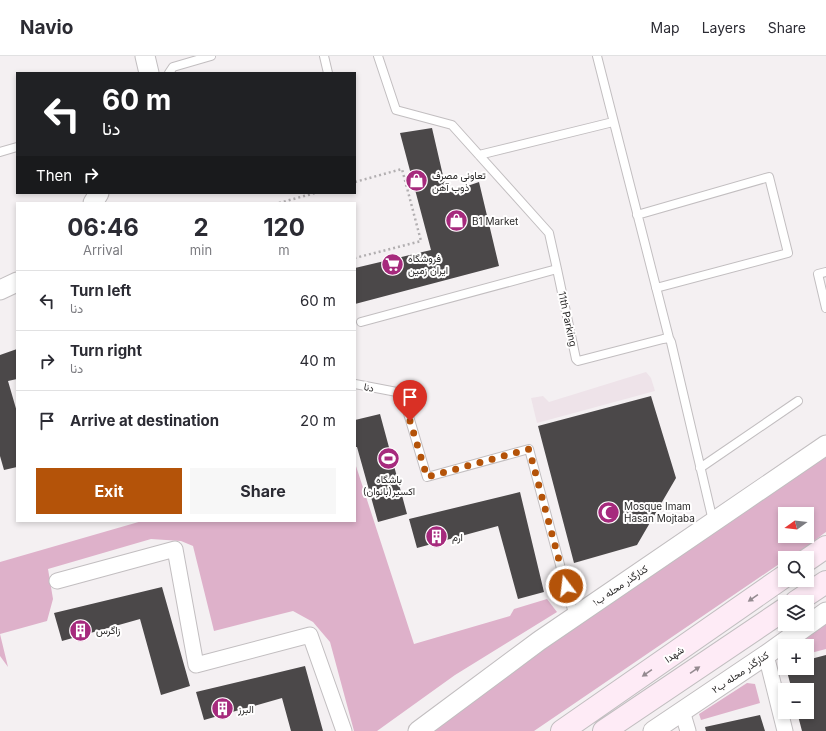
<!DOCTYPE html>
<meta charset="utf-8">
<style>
:root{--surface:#fff;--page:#f7f7f7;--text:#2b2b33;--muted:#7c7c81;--line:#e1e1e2;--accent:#b45309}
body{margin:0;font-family:Inter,Vazirmatn,sans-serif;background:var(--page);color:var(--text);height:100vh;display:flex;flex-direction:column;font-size:15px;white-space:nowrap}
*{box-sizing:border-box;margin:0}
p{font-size:13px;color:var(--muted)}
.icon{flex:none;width:22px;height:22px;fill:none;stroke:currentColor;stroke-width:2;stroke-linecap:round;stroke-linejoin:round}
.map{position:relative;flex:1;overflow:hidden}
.sheet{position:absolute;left:16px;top:146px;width:340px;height:320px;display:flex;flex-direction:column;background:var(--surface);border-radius:0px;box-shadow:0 2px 6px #0003}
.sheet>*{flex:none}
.banner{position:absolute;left:16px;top:16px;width:340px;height:122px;border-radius:0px;box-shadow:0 2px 6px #0003;background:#202124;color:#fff;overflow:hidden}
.needle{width:26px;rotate:255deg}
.controls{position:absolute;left:778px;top:451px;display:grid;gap:8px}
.controls a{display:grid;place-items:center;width:36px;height:36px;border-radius:0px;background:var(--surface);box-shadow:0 2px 6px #0003;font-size:20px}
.pin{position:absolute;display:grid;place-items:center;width:34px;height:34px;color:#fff;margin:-41px -17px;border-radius:50% 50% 50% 0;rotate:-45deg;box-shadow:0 0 4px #0007}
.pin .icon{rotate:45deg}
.me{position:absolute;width:44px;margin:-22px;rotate:345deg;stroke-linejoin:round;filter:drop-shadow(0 0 3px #0008)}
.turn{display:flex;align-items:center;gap:14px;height:84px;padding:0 20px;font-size:18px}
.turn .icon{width:52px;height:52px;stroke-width:2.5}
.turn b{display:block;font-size:28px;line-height:34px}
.then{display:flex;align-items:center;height:38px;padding:0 20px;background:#0003;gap:8px;font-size:15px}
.eta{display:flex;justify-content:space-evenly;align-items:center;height:68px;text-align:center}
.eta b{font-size:24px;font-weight:700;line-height:28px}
.primary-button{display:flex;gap:8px;margin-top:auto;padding:8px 20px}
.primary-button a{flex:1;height:46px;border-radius:0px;background:var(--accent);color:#fff;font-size:16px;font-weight:700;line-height:46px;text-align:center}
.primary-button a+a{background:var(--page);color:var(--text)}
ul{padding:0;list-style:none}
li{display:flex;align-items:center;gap:12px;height:60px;padding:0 20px;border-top:1px solid var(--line)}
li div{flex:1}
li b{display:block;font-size:15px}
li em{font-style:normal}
header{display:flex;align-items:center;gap:24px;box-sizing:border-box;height:56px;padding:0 20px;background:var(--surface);border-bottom:1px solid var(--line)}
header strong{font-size:19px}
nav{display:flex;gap:22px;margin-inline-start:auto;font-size:14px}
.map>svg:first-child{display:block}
</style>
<header>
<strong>Navio</strong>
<nav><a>Map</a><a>Layers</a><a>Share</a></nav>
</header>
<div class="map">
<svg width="826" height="675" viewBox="0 0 826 675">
<rect width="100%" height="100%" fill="#f4f0f2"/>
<path fill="#eee3e9" d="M 646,316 L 651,322 L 655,335 L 537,367 L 531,342 L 543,340 L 549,346 Z"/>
<path fill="#deb1ca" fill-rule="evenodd" d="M 826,401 L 826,476 C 817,482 795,502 785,502 L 785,504 L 534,675 L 432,675 L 473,642 L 718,469 ZM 785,458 L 807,458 L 807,480 L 785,480 Z
M 355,407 L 414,588 L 510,560 L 514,553 L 547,543 L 557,556 L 455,619 L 377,675 L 354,675 L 330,586 L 313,566 L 293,555 L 214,575 L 193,490 L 181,485 L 151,483 L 48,513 L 53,543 L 47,565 L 0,578 L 0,506 L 142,465 L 355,465 Z
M 826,562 L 826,593 L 807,598 L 807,590 L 791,590 Z
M 0,578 L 8,611 L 0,600 Z
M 747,627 L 755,628 L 760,647 L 701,664 L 699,658 Z"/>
<path fill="#4b4849" d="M 432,72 L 447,137 L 479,126 L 499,210 L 355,248 L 355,212 L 431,194 L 400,77 Z
M 17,293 L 17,323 L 8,325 L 17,356 L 17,411 L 4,414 L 0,400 L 0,299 Z
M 651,340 L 676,422 L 637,489 L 574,507 L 538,370 Z
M 380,358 L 407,458 L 378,466 L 357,391 L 355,391 L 355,364 Z
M 520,436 L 544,536 L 518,543 L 498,470 L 417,492 L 409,463 Z
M 162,531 L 190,630 L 161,639 L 140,563 L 62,585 L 54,557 Z
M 826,599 L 826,675 L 802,675 L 797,656 L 807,656 L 807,634 L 792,634 L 786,612 L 807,612 L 807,604 Z
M 305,610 L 323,675 L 291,675 L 282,642 L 204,664 L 196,636 Z
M 760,659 L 765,675 L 706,675 L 705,671 Z"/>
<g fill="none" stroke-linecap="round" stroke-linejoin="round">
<defs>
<path id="service" d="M 324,0 L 328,17
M 378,0 L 396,54 L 452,69 L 549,177 L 557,213
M 597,0 L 669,282
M 169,17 L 173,11 L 211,0
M 0,96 L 17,91
M 479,99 L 613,66
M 637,159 L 769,121 L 788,197 L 656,232
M 826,216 L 818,218 L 826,252
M 361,266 L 557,213 L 576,303 L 578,305 L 663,283 L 669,282 L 671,286 L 713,465
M 355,328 L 402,337 L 427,421 L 529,393 L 574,561
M 700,412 L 798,345"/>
<path id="minor" d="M 57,525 L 175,493 L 196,609 L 310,579 L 344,675
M 766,599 L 785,675
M 682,655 L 688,675"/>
<path id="tertiary" d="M 145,0 L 149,17
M 93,147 L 99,137
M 0,234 L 17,226
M 418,675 L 539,585 L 826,389
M 653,675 L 766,599 L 826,556"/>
<path id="secondary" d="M 807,504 L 826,491
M 796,546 L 826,526
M 562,675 L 785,520
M 604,675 L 785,553"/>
</defs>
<use href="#service" stroke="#c2bec0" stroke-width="10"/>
<use href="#minor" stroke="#c2bec0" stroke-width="17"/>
<use href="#tertiary" stroke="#c2bec0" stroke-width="21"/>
<use href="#secondary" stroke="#c2bec0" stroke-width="24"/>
<path stroke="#b2afb1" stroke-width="2.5" stroke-dasharray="2 3" stroke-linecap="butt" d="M 355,126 L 402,113 L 421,185 L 355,202
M 279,147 L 315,137"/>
<use href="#service" stroke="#fff" stroke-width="8"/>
<use href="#minor" stroke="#fff" stroke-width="15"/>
<use href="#tertiary" stroke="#fff" stroke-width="19"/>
<use href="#secondary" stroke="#feebf6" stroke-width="22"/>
</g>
<defs><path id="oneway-solid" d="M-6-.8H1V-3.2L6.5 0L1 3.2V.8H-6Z"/></defs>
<g fill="#948a90">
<use href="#oneway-solid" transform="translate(753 542) rotate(145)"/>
<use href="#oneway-solid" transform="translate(695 614) rotate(-34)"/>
<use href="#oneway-solid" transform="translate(647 617) rotate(145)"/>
</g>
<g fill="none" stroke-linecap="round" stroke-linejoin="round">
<path stroke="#b45309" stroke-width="7" stroke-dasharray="0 12.6" d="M 410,365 L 427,421 L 529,393 L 566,530"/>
</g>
<defs>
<symbol id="shop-disc" viewBox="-11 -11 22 22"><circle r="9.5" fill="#a62a7d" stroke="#fffefe"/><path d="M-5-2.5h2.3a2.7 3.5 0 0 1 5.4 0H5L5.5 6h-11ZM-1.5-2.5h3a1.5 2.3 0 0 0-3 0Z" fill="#fff"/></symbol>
<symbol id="supermarket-disc" viewBox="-11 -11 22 22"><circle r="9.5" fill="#a62a7d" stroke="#fffefe"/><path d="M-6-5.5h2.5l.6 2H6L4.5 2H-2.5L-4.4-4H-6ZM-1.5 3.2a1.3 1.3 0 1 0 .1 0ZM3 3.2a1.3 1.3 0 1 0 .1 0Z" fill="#fff"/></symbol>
<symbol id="stadium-disc" viewBox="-11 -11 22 22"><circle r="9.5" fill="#a62a7d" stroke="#fffefe"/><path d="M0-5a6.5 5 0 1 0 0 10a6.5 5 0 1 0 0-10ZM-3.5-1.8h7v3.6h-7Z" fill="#fff"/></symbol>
<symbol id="mosque-disc" viewBox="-11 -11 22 22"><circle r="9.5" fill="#a62a7d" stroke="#fffefe"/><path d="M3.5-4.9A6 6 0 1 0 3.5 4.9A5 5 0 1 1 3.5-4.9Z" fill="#fff"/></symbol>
<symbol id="building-disc" viewBox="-11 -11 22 22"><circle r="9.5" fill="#a62a7d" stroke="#fffefe"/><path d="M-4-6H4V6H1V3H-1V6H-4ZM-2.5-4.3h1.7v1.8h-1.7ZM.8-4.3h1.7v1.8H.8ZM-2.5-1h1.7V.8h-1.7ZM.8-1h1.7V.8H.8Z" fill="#fff"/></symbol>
</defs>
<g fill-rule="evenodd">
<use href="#shop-disc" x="404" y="112" width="25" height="25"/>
<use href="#shop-disc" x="444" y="152" width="25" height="25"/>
<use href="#supermarket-disc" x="380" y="196" width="25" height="25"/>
<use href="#stadium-disc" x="376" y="390" width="25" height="25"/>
<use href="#mosque-disc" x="596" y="444" width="25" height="25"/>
<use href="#building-disc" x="424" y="468" width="25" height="25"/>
<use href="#building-disc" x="68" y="562" width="25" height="25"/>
<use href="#building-disc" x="210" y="640" width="25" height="25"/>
</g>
<g text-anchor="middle" stroke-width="4" stroke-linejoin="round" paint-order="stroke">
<g font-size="10" fill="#2a2929" stroke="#fffefe" text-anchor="start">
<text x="432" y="123">تعاونی مصرف<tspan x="432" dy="12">ذوب آهن</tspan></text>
<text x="472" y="169">B1 Market</text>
<text x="408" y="206">فروشگاه<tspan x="408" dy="12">ایران زمین</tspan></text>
<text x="389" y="427" text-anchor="middle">باشگاه<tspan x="389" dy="12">اکسیر(بانوان)</tspan></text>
<text x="624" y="454">Mosque Imam<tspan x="624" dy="12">Hasan Mojtaba</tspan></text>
<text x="452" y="485">ارم</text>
<text x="96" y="578">زاگرس</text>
<text x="238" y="657">البرز</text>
</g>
<g font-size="10" fill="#2a2929" stroke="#fffefe">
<text transform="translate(568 263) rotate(78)" y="4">11th Parking</text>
<text transform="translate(369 331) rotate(12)" y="4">دنا</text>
<text transform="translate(620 529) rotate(-34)" y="4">کنارگذر محله ب۱</text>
<text transform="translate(674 598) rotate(-35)" y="4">شهدا</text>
<text transform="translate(740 616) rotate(-34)" y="4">کنارگذر محله ب۲</text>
</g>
</g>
</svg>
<div class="controls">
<a><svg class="needle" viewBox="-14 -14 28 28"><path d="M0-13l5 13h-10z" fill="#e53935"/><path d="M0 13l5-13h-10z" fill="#7c7c81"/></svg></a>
<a><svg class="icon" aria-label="search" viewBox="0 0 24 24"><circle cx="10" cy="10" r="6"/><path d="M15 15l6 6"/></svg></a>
<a><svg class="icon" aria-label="layers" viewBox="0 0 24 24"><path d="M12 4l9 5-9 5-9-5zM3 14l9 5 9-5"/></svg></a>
<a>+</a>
<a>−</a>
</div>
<div class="pin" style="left:410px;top:365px;background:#d93025"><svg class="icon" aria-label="arrive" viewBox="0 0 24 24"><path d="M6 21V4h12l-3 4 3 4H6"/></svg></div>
<svg class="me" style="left:566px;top:530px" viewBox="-20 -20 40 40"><circle r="17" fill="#b45309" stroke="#fff" stroke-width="3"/><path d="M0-11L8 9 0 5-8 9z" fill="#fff"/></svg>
<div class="banner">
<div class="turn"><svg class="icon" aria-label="left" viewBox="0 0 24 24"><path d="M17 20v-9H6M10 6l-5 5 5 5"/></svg><div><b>60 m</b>دنا</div></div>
<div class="then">Then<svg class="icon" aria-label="right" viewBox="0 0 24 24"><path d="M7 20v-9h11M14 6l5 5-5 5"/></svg></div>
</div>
<section class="sheet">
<div class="eta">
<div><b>06:46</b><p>Arrival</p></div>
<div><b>2</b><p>min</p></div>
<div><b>120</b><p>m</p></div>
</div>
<ul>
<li><svg class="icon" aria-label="left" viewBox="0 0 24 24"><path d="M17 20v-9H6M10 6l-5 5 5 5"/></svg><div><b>Turn left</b><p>دنا</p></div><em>60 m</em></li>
<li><svg class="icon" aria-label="right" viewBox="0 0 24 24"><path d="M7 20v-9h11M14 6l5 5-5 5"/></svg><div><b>Turn right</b><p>دنا</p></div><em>40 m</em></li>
<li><svg class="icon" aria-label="arrive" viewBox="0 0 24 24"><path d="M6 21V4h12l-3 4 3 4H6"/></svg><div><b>Arrive at destination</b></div><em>20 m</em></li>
</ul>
<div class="primary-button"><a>Exit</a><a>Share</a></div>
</section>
</div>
